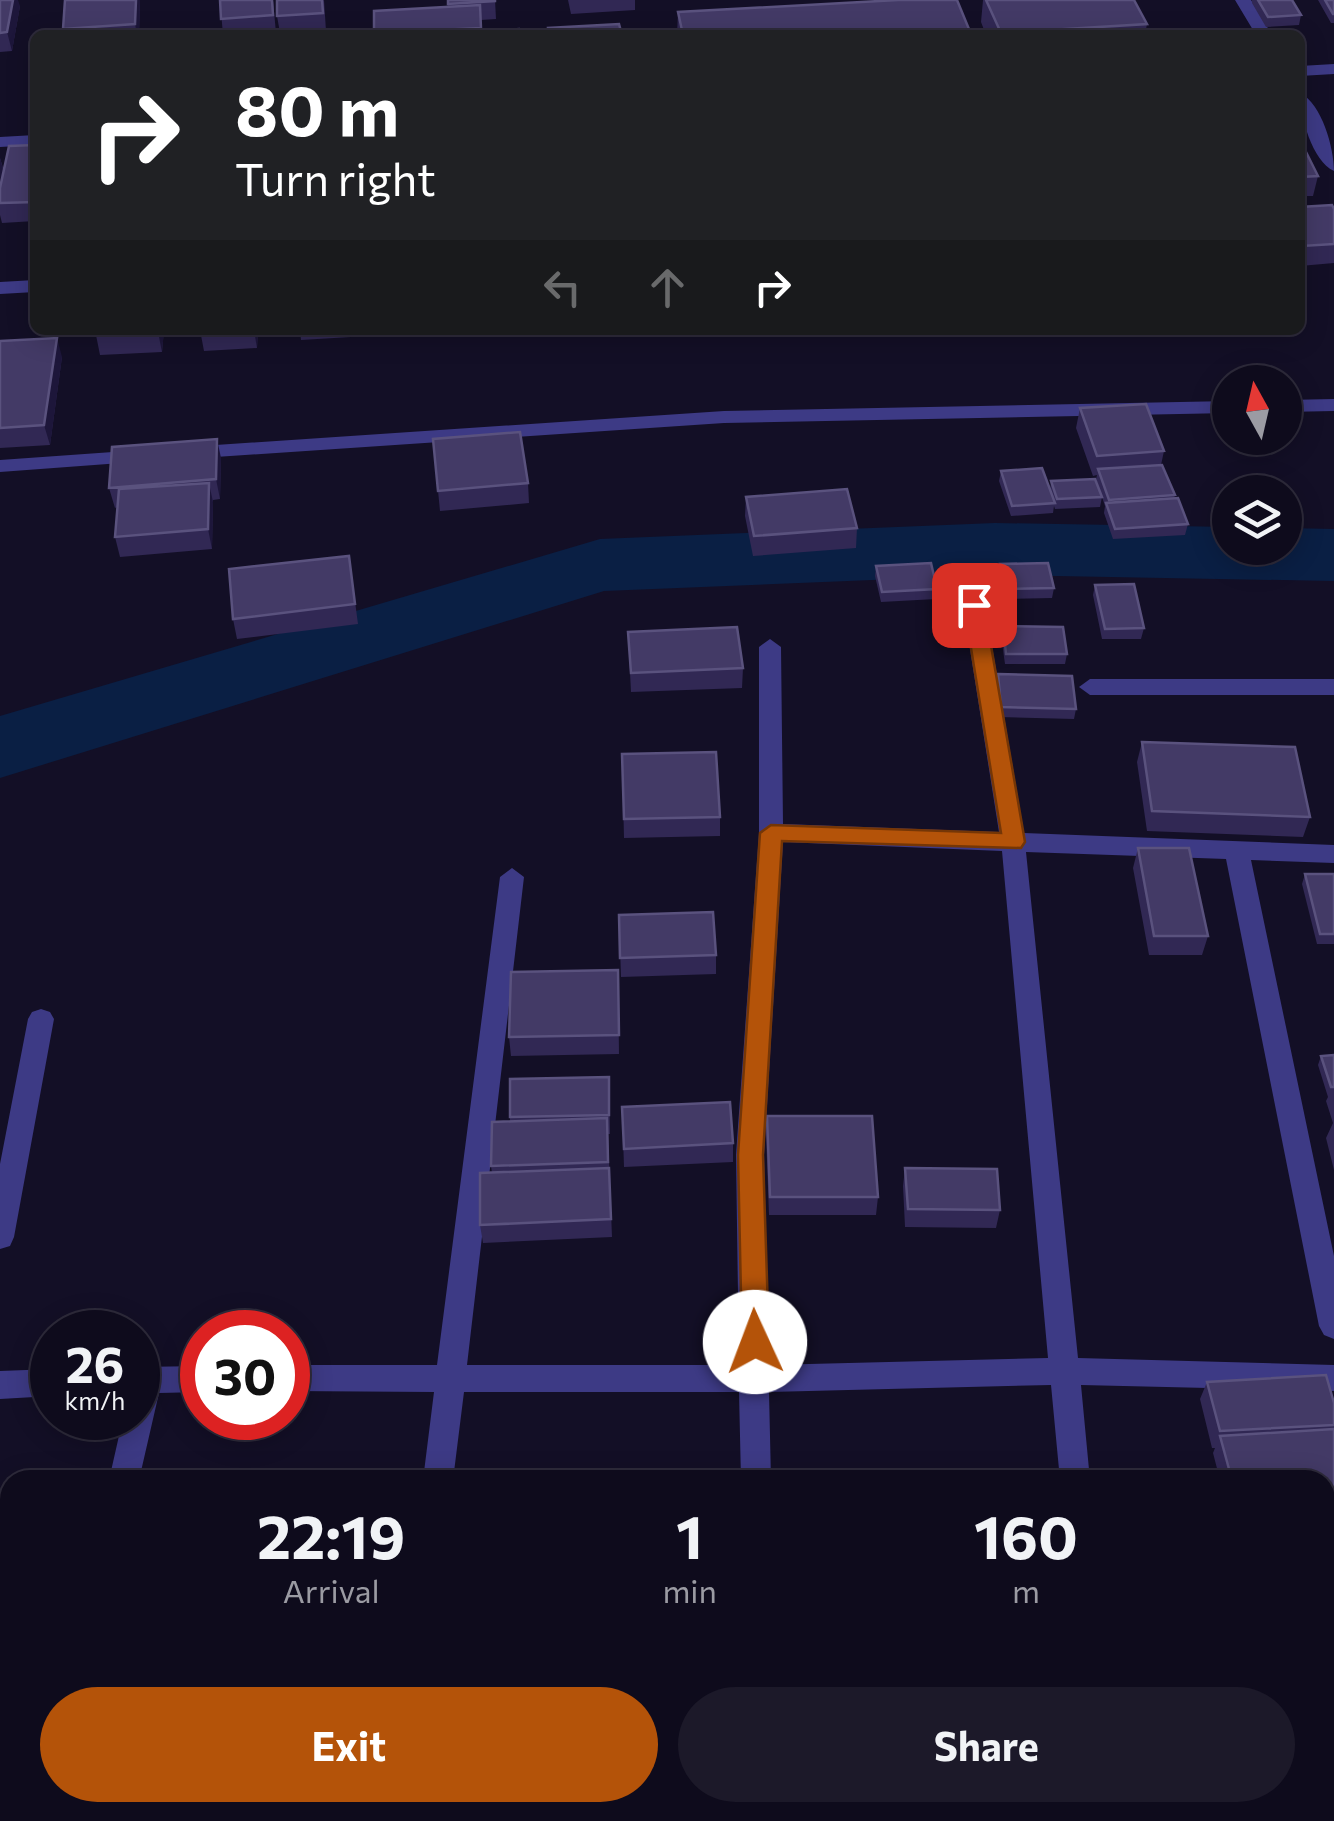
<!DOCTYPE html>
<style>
:root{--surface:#0e0b1c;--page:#1c1929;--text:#f1f3f6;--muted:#9b9ba3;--line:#2e2b3b;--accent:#b45309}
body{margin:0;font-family:Commissioner,sans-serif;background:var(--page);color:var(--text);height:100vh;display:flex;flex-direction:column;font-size:38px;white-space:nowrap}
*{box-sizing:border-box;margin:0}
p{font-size:32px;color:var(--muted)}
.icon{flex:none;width:55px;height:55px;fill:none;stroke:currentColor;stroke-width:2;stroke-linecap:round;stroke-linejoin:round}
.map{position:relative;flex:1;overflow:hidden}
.drawer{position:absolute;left:0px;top:1470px;width:1335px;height:352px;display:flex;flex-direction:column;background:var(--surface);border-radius:30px 30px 0 0;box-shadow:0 5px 25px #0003,0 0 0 2px var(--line)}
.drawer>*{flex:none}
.guide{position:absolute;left:30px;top:30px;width:1275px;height:305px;border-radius:15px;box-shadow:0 5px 25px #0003,0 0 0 2px var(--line);background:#202124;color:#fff;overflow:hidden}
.needle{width:65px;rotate:352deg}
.fabs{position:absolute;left:1212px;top:365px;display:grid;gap:20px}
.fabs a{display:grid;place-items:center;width:90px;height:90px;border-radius:50%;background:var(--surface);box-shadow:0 5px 25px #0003,0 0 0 2px var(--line);font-size:50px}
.speed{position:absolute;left:30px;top:1310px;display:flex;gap:20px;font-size:50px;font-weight:700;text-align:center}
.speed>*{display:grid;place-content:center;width:130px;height:130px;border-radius:50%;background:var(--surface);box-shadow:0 5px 25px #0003,0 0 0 2px var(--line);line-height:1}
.speed small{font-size:25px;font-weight:400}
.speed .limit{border:15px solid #d22;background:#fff;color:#111}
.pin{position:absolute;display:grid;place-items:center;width:85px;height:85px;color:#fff;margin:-42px;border-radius:20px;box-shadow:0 5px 15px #0006}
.me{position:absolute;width:110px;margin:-55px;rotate:358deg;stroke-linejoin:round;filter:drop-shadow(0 0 8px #0008)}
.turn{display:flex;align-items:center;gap:35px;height:210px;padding:0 40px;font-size:45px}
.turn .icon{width:130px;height:130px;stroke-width:2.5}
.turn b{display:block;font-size:70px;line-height:85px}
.lanes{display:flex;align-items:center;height:95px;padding:0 40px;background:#0003;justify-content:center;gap:50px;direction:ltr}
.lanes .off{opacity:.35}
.eta{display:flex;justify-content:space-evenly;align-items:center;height:170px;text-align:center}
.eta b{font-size:60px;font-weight:700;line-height:70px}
.primary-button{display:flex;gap:20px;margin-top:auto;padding:20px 40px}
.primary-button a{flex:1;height:115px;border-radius:60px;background:var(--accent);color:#fff;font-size:40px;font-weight:700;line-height:115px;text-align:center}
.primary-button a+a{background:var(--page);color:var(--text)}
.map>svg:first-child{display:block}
</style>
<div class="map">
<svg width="1334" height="1821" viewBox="0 0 1334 1821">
<rect width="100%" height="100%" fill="#130f26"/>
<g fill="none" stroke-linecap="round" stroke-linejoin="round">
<path fill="#0a1f44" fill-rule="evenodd" d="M 995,523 L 1230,527 L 1230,548 L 1285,548 L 1285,528 L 1334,529 L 1334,581 L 995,575 L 604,591 L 0,778 L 0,716 L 600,539 Z"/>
<path fill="#3d3a85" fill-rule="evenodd" d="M 1235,0 L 1251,0 L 1272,35 L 1256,35 Z
M 1334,64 L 1334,74 L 1300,76 L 1300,66 Z
M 1300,93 C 1322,104 1334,148 1334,171 C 1312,161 1300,116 1300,93 Z
M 35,135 L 35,145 L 0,147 L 0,137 Z
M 35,280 L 35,292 L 0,294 L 0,282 Z
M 1334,399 L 1334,411 L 1285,412 L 1285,400 Z
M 1230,401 L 1230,413 L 724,423 L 186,459 L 176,453 L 186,447 L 724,411 Z
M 141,450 L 148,451 L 148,461 L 0,472 L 0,460 Z
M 974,598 L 985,605 L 1024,833 L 1334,845 L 1334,863 L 1251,860 L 1334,1256 L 1334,1339 L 1324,1335 L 1319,1326 L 1226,859 L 1026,852 L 1078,1358 L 1334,1365 L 1334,1391 L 1081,1385 L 1090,1480 L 1060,1480 L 1051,1385 L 769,1392 L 771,1480 L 741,1480 L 739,1392 L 464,1392 L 453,1480 L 423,1480 L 434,1392 L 288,1391 L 288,1365 L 437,1365 L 500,877 L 512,868 L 524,877 L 467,1365 L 739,1365 L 736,1155 L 759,833 L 759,647 L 770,639 L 781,647 L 783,824 L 999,832 L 963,605 ZM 783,842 L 1002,851 L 1048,1358 L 769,1365 L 764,1155 Z
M 1090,679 L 1334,679 L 1334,695 L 1090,695 L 1079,687 Z
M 41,1009 L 50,1012 L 54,1019 L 14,1237 L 10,1246 L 0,1249 L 0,1164 L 28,1019 L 32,1012 Z
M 202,1366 L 202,1392 L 159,1393 L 139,1480 L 109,1480 L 123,1418 L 138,1418 L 138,1367 Z
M 52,1369 L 52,1396 L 0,1399 L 0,1371 Z
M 33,1812 L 67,1812 L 65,1821 L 31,1821 Z
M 384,1812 L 418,1812 L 417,1821 L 383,1821 Z
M 739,1812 L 773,1812 L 773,1821 L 739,1821 Z
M 1097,1812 L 1131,1812 L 1132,1821 L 1098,1821 Z"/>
</g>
<path fill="#312854" d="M 0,0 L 20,6 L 12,51 L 0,52 Z
M 65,0 L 140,0 L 139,35 L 64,35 L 63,29 Z
M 220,0 L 273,0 L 276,33 L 280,33 L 277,16 L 324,0 L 326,31 L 348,35 L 223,35 Z
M 447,0 L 495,0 L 496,19 L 481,20 L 482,31 L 520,35 L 374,35 L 374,33 L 448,7 Z
M 568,0 L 635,0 L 635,10 L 571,14 Z
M 957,0 L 971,35 L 677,35 L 678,12 Z
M 983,0 L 1134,0 L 1147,24 L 1145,35 L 986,35 L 981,22 Z
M 1252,0 L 1292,0 L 1301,15 L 1299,25 L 1266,27 L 1252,3 Z
M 1318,0 L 1334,0 L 1334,23 L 1331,23 Z
M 35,145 L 35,221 L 2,223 L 0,215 L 0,158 L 4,171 Z
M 1300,152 L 1318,176 L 1313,196 L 1300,196 Z
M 1300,207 L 1334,209 L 1334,263 L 1300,266 Z
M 96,330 L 164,330 L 162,352 L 100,355 L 96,335 Z
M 200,330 L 258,330 L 257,348 L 204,351 Z
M 300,330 L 384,330 L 384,335 L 301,340 Z
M 392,330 L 449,330 L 449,334 L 393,337 Z
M 0,341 L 62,357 L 50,445 L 0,448 Z
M 1080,408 L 1164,451 L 1161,465 L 1175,495 L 1174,499 L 1188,524 L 1185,535 L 1113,539 L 1104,513 L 1105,506 L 1096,479 L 1097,475 L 1093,476 L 1076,428 Z
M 433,439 L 528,483 L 529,503 L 440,511 Z
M 221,458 L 220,499 L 213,500 L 212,549 L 120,557 L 115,537 L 117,507 L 115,508 L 109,488 Z
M 1001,471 L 1050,490 L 1051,481 L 1102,497 L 1100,507 L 1055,509 L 1054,506 L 1053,513 L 1011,516 L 999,481 Z
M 746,497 L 857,528 L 856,548 L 753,556 L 745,516 Z
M 349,556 L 358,624 L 237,639 L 233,619 Z
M 1000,564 L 1054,588 L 1052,598 L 1003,599 L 998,574 Z
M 876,566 L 937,589 L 936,599 L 881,602 L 875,576 Z
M 1095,585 L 1144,628 L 1141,639 L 1102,639 L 1093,595 Z
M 1003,626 L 1067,654 L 1065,664 L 1005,664 L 1001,636 Z
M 628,632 L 743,668 L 742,688 L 631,692 Z
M 998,674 L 1076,709 L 1074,719 L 999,717 L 996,684 Z
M 1142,742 L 1310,817 L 1303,837 L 1147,831 L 1137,762 Z
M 622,754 L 720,817 L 720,836 L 624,838 Z
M 1138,848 L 1208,936 L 1202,955 L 1149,955 L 1133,868 Z
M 1305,874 L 1334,874 L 1334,944 L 1317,944 L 1302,884 Z
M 619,915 L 716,955 L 716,974 L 621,977 Z
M 618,970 L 619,1054 L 511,1056 L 509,1037 Z
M 1334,1055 L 1334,1170 L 1326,1138 L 1333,1123 L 1326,1101 L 1328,1097 L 1318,1065 L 1321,1056 Z
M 609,1077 L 610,1134 L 608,1134 L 612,1237 L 483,1243 L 480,1225 L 492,1173 L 491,1166 L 510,1121 L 510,1079 Z
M 622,1107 L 733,1143 L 733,1162 L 624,1167 Z
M 767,1116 L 878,1197 L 876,1215 L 769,1215 L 766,1134 Z
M 905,1168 L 1000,1210 L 996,1228 L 905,1227 L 903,1186 Z
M 1207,1382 L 1334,1403 L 1334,1506 L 1325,1507 L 1325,1480 L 1220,1480 L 1213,1453 L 1215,1448 L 1212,1448 L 1200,1399 Z
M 1325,1545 L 1334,1555 L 1334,1618 L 1325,1618 Z
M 9,1726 L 10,1805 L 9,1814 L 0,1815 L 0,1727 Z
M 937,1812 L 1083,1812 L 1085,1821 L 939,1821 Z"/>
<path fill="#1d163a" d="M 13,0 L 18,0 L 20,6 L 12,51 L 7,32 Z
M 136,0 L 140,0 L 139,35 L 137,35 L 135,24 Z
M 0,158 L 4,173 L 0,194 Z
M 158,330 L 164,330 L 162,352 L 158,332 Z
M 254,330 L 258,330 L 257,348 Z
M 57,338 L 62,357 L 50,445 L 44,425 Z
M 217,439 L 221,458 L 220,499 L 216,479 Z
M 209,483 L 213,502 L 212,549 L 208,529 Z
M 9,1726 L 10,1805 L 9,1814 L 0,1802 L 0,1794 Z"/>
<path fill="#433a66" stroke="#5a527e" stroke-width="2.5" d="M 0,0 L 13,0 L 7,32 L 0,33 Z
M 65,0 L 136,0 L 135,24 L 63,29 Z
M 220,0 L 272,0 L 273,15 L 221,19 Z
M 277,0 L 322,0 L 323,13 L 277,16 Z
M 448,0 L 495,0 L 495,1 L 448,4 Z
M 898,0 L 957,0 L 971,34 L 683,35 L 678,12 Z
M 986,0 L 1134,0 L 1147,24 L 1001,33 Z
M 1258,0 L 1292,0 L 1301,15 L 1268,17 Z
M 1325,0 L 1334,0 L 1334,14 L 1333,14 Z
M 480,5 L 481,28 L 374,33 L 374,11 Z
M 619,24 L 622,35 L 549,35 L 548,28 Z
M 519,29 L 520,35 L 449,35 L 449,33 Z
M 347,30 L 347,35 L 239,35 Z
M 35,145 L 35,202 L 0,203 L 0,188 L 9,146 Z
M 1300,152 L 1306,152 L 1318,176 L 1300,177 Z
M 1332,205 L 1334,209 L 1334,244 L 1302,246 L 1300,242 L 1300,207 Z
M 96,330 L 158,330 L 158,332 L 96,335 Z
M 57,338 L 44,425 L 0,428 L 0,341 Z
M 1146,404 L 1164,451 L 1097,456 L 1080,408 Z
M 520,432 L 528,483 L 438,491 L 433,439 Z
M 217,439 L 216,479 L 109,488 L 112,447 Z
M 1162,465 L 1175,495 L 1109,500 L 1098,469 Z
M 1042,468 L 1055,503 L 1012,506 L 1001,471 Z
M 1095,479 L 1102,497 L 1057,499 L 1051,481 Z
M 209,483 L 208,529 L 115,537 L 119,489 Z
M 847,489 L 857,528 L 754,536 L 746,497 Z
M 1178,498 L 1188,524 L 1115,529 L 1106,503 Z
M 349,556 L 355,604 L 233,619 L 229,569 Z
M 931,563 L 937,589 L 882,592 L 876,566 Z
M 1048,563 L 1054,588 L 1005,589 L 1000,564 Z
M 1134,584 L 1144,628 L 1105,629 L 1095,585 Z
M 1003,626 L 1063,627 L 1067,654 L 1006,654 Z
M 737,627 L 743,668 L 631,673 L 628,632 Z
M 998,674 L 1072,676 L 1076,709 L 1001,707 Z
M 1142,742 L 1295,747 L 1310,817 L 1152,811 Z
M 716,752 L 720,817 L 624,819 L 622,754 Z
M 1138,848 L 1189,848 L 1208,936 L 1154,936 Z
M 1305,874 L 1334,874 L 1334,934 L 1320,934 Z
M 713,912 L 716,955 L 620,958 L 619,915 Z
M 618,970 L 619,1035 L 509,1037 L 511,972 Z
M 1334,1055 L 1334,1087 L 1331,1087 L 1321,1056 Z
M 609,1077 L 609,1115 L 510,1117 L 510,1079 Z
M 730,1102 L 733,1143 L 624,1149 L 622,1107 Z
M 767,1116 L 872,1116 L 878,1197 L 770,1197 Z
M 607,1118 L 608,1162 L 491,1166 L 492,1122 Z
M 609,1168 L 611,1219 L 480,1225 L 480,1173 Z
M 905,1168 L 997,1169 L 1000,1210 L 908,1209 Z
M 1326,1375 L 1334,1403 L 1334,1425 L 1220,1431 L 1207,1382 Z
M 1334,1429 L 1334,1491 L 1325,1492 L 1325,1480 L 1232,1480 L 1220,1436 Z
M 1325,1545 L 1332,1545 L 1334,1555 L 1334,1603 L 1325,1603 Z
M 9,1726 L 0,1794 L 0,1727 Z
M 805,1812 L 928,1812 L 930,1821 L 806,1821 Z
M 943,1812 L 1083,1812 L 1085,1821 L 945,1821 Z"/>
<path fill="#b45309" stroke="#753606" stroke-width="2.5" d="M 974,598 L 984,605 L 1025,842 L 1021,848 L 782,841 L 763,1155 L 769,1342 L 765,1350 L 755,1354 L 746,1350 L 742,1342 L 738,1155 L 760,833 L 771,825 L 1001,833 L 964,605 Z"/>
</svg>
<div class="fabs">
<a><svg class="needle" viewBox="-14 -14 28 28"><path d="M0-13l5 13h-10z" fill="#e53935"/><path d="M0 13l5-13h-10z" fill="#9b9ba3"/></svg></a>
<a><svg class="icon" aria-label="layers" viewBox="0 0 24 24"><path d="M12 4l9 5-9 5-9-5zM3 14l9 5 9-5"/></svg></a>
</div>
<div class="speed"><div>26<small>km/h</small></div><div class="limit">30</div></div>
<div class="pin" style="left:974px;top:605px;background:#d93025"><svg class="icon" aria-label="arrive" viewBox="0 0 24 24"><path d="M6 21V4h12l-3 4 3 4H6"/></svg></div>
<svg class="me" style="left:755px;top:1342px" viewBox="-20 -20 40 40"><circle r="19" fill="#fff"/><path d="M0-13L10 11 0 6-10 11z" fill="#b45309"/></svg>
<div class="guide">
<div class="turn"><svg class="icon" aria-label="right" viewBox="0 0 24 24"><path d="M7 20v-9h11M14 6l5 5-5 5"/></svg><div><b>80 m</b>Turn right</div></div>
<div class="lanes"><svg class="icon off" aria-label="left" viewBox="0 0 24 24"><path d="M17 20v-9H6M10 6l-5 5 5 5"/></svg><svg class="icon off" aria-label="ahead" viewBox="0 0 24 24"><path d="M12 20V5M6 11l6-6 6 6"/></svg><svg class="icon" aria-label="right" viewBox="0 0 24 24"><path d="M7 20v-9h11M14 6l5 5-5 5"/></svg></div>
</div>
<section class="drawer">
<div class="eta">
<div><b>22:19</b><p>Arrival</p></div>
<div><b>1</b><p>min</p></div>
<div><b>160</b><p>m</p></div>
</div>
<div class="primary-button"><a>Exit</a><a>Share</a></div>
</section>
</div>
